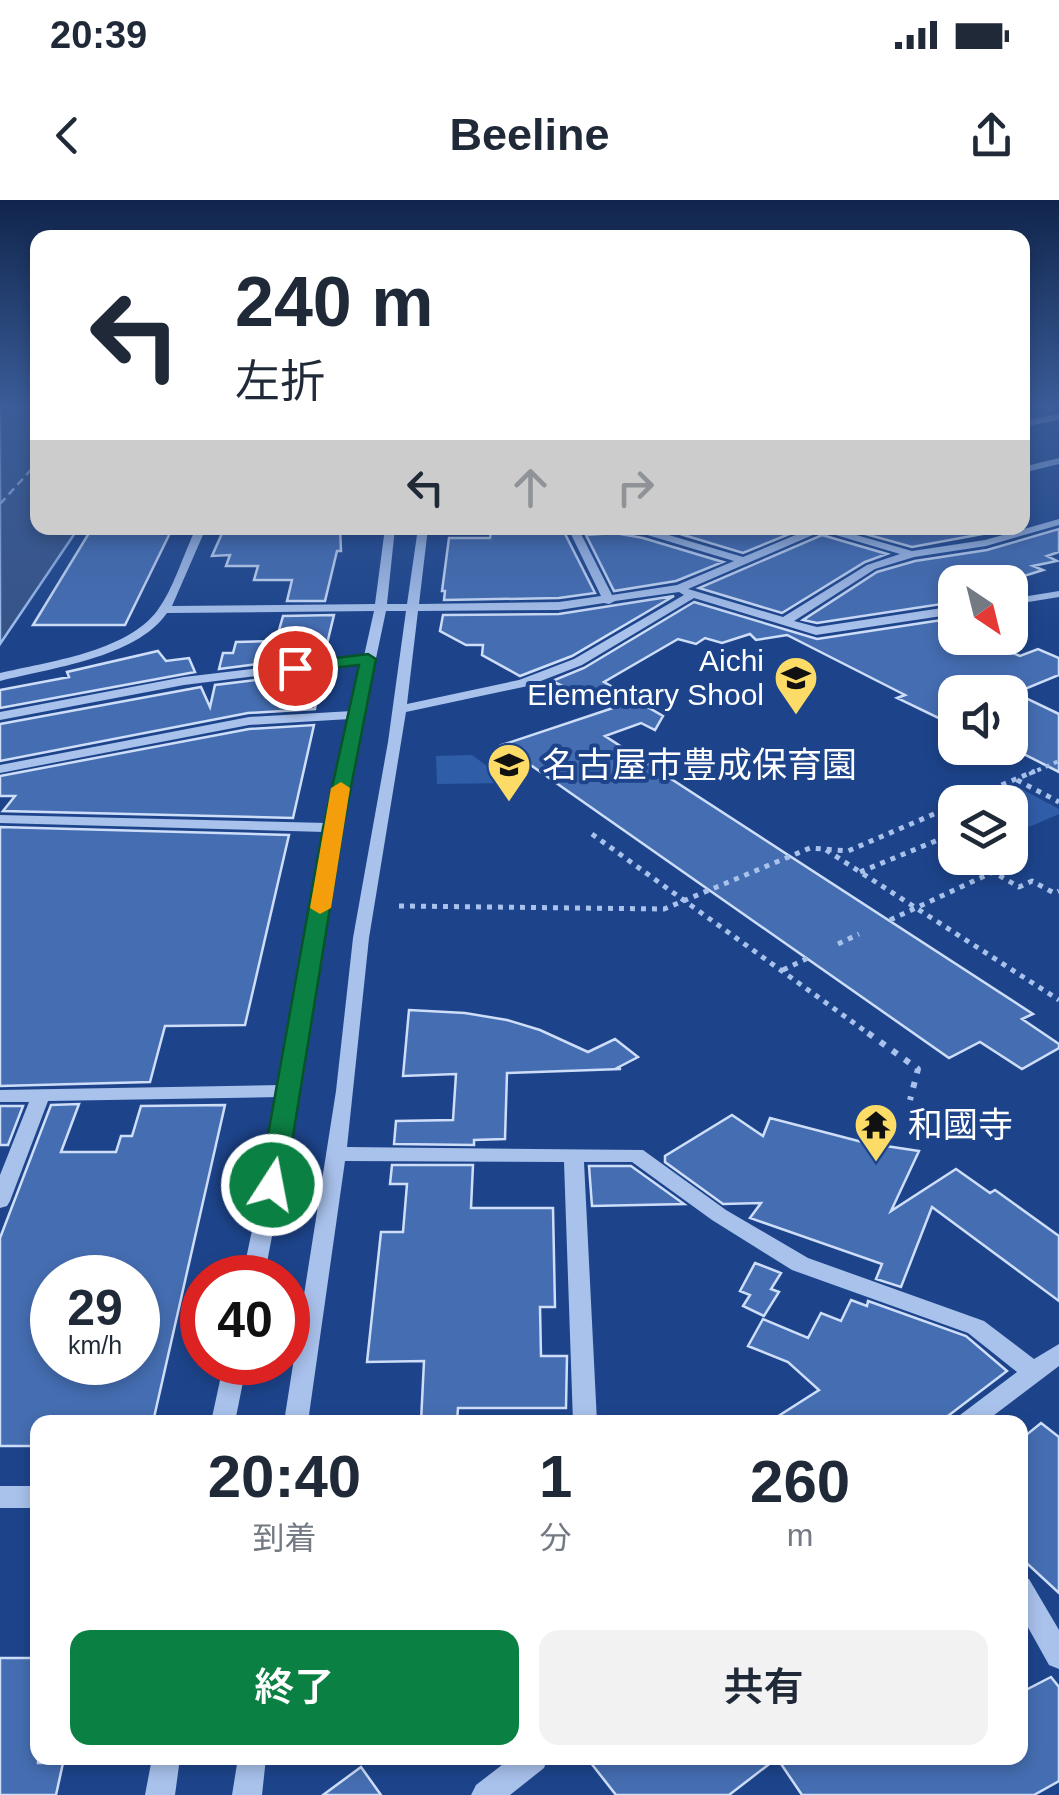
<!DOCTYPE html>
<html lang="ja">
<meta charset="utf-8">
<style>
:root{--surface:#fff;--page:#f2f2f3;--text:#1f2937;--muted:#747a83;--accent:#0b8043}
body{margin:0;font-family:Arial,"Noto Sans JP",sans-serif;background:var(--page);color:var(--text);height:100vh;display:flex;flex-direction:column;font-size:38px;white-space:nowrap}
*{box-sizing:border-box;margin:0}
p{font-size:32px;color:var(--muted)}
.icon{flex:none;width:55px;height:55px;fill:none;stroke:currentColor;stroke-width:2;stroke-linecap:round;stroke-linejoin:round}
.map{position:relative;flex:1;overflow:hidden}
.panel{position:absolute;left:30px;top:1215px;width:998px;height:350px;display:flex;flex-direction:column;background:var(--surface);border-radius:20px;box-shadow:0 5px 15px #0003}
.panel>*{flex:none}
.hud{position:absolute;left:30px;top:30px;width:1000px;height:305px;border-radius:20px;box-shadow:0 5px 15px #0003;background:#fff;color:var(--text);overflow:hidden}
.needle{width:65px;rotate:145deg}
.tools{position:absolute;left:938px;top:365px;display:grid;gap:20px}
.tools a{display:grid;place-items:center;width:90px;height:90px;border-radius:20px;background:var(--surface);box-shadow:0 5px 15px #0003;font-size:50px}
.speed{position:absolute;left:30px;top:1055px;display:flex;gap:20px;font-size:50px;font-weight:700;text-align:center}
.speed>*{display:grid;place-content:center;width:130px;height:130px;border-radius:50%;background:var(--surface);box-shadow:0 5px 15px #0003;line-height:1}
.speed small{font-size:25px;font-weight:400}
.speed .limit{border:15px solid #d22;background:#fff;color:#111}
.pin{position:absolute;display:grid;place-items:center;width:85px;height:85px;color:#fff;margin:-42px;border:5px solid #fff;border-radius:50%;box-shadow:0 2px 10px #0007}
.me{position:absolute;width:110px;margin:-55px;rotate:11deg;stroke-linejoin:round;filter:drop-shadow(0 0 8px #0008)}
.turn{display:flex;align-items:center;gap:35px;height:210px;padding:0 40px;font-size:45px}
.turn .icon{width:130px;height:130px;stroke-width:2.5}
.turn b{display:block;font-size:70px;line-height:85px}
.lanes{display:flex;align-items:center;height:95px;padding:0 40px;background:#0003;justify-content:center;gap:50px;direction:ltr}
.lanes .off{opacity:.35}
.eta{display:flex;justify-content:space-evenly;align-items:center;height:170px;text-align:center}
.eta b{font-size:60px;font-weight:600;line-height:70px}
.primary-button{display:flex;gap:20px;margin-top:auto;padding:20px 40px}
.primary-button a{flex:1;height:115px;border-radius:20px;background:var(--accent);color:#fff;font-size:40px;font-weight:600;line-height:115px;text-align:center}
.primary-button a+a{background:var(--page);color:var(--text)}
.status{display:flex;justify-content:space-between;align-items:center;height:70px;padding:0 50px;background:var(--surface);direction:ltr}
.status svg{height:28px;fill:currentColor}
header{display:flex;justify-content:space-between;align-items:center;height:130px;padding:0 40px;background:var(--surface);font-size:45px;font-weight:600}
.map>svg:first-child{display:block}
</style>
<div class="status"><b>20:39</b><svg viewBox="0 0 49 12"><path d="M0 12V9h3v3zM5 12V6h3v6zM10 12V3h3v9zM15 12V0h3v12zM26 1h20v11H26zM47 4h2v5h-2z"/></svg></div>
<header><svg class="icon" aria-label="back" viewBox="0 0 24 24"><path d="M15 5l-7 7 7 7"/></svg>Beeline<svg class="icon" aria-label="share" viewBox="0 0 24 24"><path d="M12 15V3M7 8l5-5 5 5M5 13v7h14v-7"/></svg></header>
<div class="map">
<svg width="1059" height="1595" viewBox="0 0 1059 1595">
<rect width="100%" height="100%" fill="#1d448b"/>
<path fill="#305da8" d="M 472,555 L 510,583 L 437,584 L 436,556 Z
M 1016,586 L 1059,609 L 1059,614 L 1029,627 L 1010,616 L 1010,602 L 981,600 Z"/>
<path fill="#375487" stroke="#9cbcee" stroke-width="2.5" d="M 0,206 L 37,206 L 38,328 L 91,328 L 88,333 L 75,333 L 0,444 Z"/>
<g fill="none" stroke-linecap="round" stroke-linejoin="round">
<path stroke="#b4ccf3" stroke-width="2.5" stroke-dasharray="8 5" stroke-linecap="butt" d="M 0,304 L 38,262"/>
</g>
<path fill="#456eb2" stroke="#cedef9" stroke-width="2.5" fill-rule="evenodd" d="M 109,328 L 159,328 L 156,333 L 170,333 L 125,425 L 33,425 L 89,333 L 105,333 Z
M 235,328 L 340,328 L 341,351 L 337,351 L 325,401 L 287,401 L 292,380 L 254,380 L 258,366 L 226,366 L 230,355 L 212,356 L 224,329 Z
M 492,328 L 562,328 L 595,393 L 559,398 L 444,400 L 445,391 L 442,391 L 449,338 L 490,338 Z
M 722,328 L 804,328 L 743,353 L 667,330 Z
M 844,328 L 1015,328 L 912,347 Z
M 1059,329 L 1059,352 L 1047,356 L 1057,361 L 1033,366 L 1043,370 L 1005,382 L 955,382 L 955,402 L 817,423 L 803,420 L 877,372 L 915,361 L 987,350 Z
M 615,333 L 643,338 L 723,362 L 676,381 L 614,391 L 586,335 Z
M 822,335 L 887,354 L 865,362 L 782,413 L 699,388 Z
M 674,396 L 572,456 L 520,476 L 482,455 L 483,445 L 466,445 L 440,431 L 443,415 L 559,414 Z
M 694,402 L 817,439 L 955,418 L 955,438 L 976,438 L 1020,456 L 1038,449 L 1059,458 L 1059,475 L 1015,493 L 1059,514 L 1059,572 L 1010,547 L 1010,482 L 983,492 L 955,492 L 955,526 L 897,498 L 905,495 L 787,435 L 756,440 L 750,434 L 722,443 L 705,438 L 696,444 L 678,439 L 604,482 L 663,516 L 655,530 L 641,523 L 605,536 L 1033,814 L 1022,819 L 1059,844 L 1059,848 L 1022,869 L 980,842 L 949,858 L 502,545 L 610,509 L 552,481 L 584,468 Z
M 334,415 L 326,448 L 328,455 L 219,469 L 223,453 L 233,453 L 236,442 L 276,441 L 283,416 Z
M 158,451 L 166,461 L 189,458 L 195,472 L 0,508 L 0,490 L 69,477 L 67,472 Z
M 314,473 L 318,487 L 315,509 L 248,513 L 0,561 L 0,524 L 201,487 L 210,507 L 215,485 Z
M 314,525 L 293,618 L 3,611 L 15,596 L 0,596 L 0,576 L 249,529 Z
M 0,627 L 289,635 L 245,825 L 165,826 L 150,882 L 0,886 Z
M 409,810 L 465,813 L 507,820 L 540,830 L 588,852 L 615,839 L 638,857 L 617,868 L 621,869 L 507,873 L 505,939 L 474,940 L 474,945 L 394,944 L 396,921 L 453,920 L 456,874 L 403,876 Z
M 79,904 L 61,952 L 116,952 L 121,936 L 132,936 L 141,906 L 225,905 L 153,1222 L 38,1222 L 38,1246 L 0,1246 L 0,1038 L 51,905 ZM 52,1078 L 138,1078 L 138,1162 L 52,1162 Z
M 0,906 L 23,906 L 8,945 L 0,945 Z
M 732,915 L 763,936 L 770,918 L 866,943 L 919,951 L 891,1011 L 956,969 L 990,993 L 995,990 L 1059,1036 L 1059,1101 L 932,1007 L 901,1087 L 876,1079 L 882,1064 L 750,1018 L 761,1003 L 723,1004 L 665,962 L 665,956 Z
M 392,965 L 473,965 L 471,1008 L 553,1008 L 555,1107 L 540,1107 L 541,1156 L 567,1156 L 566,1208 L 458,1208 L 457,1222 L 421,1222 L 424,1161 L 367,1162 L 381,1032 L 403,1032 L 407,984 L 390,984 Z
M 589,966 L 631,966 L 684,1004 L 592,1006 Z
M 755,1063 L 781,1073 L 771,1089 L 779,1092 L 764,1116 L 743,1106 L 750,1095 L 740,1091 Z
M 851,1100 L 867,1106 L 868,1101 L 966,1136 L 1007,1171 L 940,1222 L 769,1222 L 819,1190 L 788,1162 L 748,1146 L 763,1119 L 808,1138 L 821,1113 L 841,1121 Z
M 1041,1223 L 1059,1237 L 1059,1393 L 1020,1357 L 1020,1240 Z
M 0,1458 L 38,1458 L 38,1563 L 63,1563 L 56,1595 L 0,1595 Z
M 1051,1477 L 1059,1487 L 1059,1581 L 1034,1595 L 802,1595 L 777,1558 L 1020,1558 L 1020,1493 Z
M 587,1558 L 777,1558 L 729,1595 L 616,1595 Z
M 361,1567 L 381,1595 L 323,1595 Z"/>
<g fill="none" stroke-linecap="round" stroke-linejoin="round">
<path stroke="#a9c2ec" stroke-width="4" stroke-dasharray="4 5" stroke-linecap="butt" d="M 1029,574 L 1059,561"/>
<path stroke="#a9c2ec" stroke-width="5" stroke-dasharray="5 6" stroke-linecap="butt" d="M 1017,580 L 1059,602
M 961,602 L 1035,571
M 1010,611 L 1021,617 L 1010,621
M 592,634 L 872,836
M 826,650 L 1059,800
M 860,672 L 955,633
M 399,706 L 664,709 L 810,648 L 848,651 L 955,605
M 890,720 L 993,672 L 1019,687 L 1032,681 L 1054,693 L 1059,691
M 838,744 L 859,734
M 783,770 L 808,758"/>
<path stroke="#a9c2ec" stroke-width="6" stroke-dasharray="6 9" stroke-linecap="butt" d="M 868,833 L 918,869 L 910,900"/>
<path fill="#a9c2ec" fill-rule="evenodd" d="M 1059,214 L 1059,220 L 1022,227 L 1022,221 Z
M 1059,258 L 1059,264 L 1022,273 L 1022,267 Z
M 1059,319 L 1059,325 L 986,346 L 914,357 L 875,369 L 794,421 L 817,427 L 955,406 L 955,414 L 816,435 L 694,398 L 582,465 L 528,486 L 406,512 L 369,738 L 347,947 L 643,950 L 726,1010 L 808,1058 L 984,1121 L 1034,1159 L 1059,1144 L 1059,1166 L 985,1222 L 956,1222 L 960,1215 L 1017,1172 L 968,1133 L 792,1070 L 712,1020 L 632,962 L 584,962 L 597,1222 L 573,1222 L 564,962 L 345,961 L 308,1222 L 284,1222 L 336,891 L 353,738 L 388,542 L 406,411 L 386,411 L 340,628 L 300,891 L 264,1078 L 242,1078 L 280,897 L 48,901 L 10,1001 L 7,1006 L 0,1008 L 0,975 L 29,902 L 0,902 L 0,890 L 283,885 L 325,632 L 0,623 L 0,615 L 327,623 L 350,519 L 249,525 L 0,573 L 0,565 L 249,517 L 352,511 L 362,463 L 184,485 L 0,520 L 0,512 L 184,477 L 364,456 L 374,411 L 167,413 C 136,458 50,468 0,481 L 0,473 C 47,462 126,452 157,411 C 174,388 183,355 196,328 L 206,328 L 172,406 L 375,404 L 385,328 L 395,328 L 387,404 L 407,404 L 418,328 L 428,328 L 419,404 L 559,402 L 601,396 L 568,328 L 578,328 L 612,395 L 677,385 L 734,361 L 644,334 L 616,330 L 615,328 L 645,328 L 743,357 L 812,328 L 832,328 L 912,351 L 985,340 ZM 822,331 L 900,354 L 867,365 L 783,417 L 688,389 ZM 679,392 L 684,395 L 574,459 L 519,480 L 407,504 L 418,411 L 559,410 L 604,403 L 609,404 L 615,401 Z
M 1059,391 L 1059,397 L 1010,405 L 1010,399 Z
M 224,1162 L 247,1162 L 235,1222 L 211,1222 Z
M 0,1286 L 38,1286 L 38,1308 L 0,1308 Z
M 1020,1376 L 1029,1379 L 1059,1430 L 1059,1469 L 1049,1465 L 1020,1413 Z
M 152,1558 L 180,1558 L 175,1595 L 145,1595 Z
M 238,1558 L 266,1558 L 262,1595 L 232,1595 Z
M 511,1558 L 548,1558 L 544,1568 L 510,1595 L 471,1595 L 476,1585 Z"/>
</g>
<linearGradient id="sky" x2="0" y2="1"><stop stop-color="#10254c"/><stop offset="0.48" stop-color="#3a5c98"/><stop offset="1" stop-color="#3a5c98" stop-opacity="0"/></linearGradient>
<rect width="1059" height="429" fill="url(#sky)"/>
<path fill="#0b8043" stroke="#07532c" stroke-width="2.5" d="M 368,454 L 376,459 L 343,628 L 285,985 L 281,992 L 263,992 L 259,985 L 323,628 L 359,465 L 295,472 L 287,468 L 295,463 Z"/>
<path fill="#f59e0b" d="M 341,582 L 350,588 L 331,708 L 320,714 L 310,708 L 331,588 Z"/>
<defs>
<symbol id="school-pin" viewBox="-11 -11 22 30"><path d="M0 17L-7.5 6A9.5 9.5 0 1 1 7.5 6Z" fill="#fcdc67" stroke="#1d448b"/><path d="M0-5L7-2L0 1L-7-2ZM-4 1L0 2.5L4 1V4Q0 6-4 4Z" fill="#111"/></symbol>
<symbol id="temple-pin" viewBox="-11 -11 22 30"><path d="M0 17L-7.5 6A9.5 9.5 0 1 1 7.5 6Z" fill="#fcdc67" stroke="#1d448b"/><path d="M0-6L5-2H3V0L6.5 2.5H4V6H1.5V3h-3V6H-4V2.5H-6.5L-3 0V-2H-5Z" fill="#111"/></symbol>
</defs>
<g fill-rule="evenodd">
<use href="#school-pin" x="771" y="453" width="50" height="68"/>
<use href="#school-pin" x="484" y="540" width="50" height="68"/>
<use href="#temple-pin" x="851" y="900" width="50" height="68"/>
</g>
<g text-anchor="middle" stroke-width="8" stroke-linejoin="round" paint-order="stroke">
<g font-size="30" fill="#fff" stroke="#1d448b" text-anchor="end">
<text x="764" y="471">Aichi<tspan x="764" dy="34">Elementary Shool</tspan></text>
</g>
<g font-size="35" fill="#fff" stroke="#1d448b" text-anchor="start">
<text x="542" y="577">名古屋市豊成保育園</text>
<text x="908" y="937">和國寺</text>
</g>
</g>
</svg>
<div class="tools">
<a><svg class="needle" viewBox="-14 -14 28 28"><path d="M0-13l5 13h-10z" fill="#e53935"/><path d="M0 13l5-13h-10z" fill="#747a83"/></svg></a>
<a><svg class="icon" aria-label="sound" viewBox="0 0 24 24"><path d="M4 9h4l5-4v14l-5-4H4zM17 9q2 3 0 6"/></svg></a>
<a><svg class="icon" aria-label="layers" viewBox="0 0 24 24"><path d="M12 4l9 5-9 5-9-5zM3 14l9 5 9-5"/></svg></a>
</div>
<div class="speed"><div>29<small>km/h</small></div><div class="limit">40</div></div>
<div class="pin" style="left:295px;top:468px;background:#d93025"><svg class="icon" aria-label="arrive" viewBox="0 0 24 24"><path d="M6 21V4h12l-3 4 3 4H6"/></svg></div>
<svg class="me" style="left:272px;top:985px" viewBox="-20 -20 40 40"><circle r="17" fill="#0b8043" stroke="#fff" stroke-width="3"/><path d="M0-11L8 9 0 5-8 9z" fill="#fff"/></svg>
<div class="hud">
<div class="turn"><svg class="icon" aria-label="left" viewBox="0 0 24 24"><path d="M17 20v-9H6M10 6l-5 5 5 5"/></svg><div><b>240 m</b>左折</div></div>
<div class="lanes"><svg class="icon" aria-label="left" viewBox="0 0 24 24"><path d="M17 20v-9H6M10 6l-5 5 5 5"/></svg><svg class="icon off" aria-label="ahead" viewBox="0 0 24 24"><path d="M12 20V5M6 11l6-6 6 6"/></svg><svg class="icon off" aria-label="right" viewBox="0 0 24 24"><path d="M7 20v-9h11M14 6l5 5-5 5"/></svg></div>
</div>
<section class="panel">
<div class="eta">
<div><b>20:40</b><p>到着</p></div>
<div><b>1</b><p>分</p></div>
<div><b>260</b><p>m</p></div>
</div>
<div class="primary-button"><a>終了</a><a>共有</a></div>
</section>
</div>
